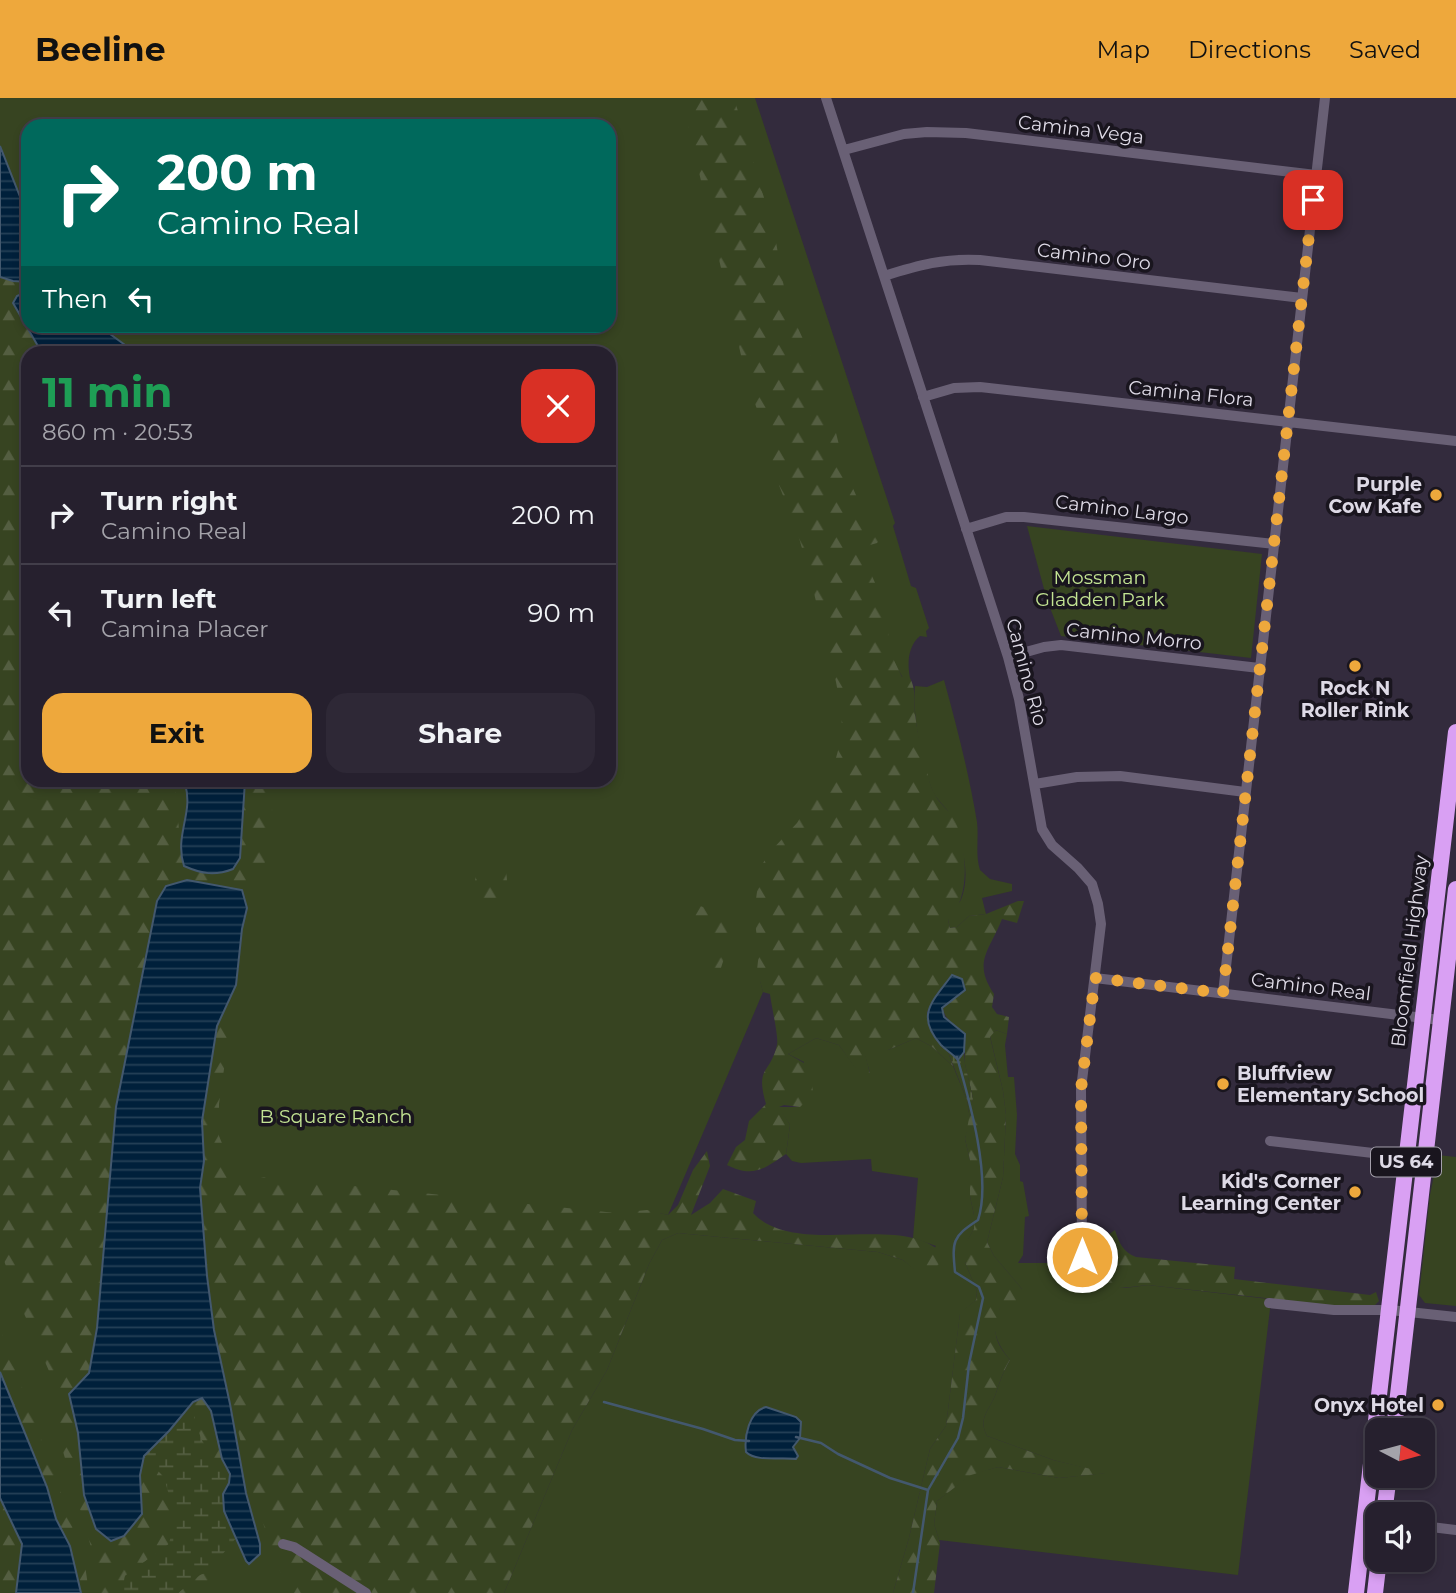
<!DOCTYPE html>
<meta charset="utf-8">
<style>
:root{--surface:#26202e;--page:#2e2836;--text:#f1f3f6;--muted:#a4a3aa;--line:#423e4a;--accent:#eea83c}
body{margin:0;font-family:Montserrat,sans-serif;background:var(--page);color:var(--text);height:100vh;display:flex;flex-direction:column;font-size:26px;white-space:nowrap}
*{box-sizing:border-box;margin:0}
p{font-size:23px;color:var(--muted)}
.icon{flex:none;width:38px;height:38px;fill:none;stroke:currentColor;stroke-width:2;stroke-linecap:round;stroke-linejoin:round}
.map{position:relative;flex:1;overflow:hidden}
.sheet{position:absolute;left:21px;top:248px;width:595px;height:441px;display:flex;flex-direction:column;background:var(--surface);border-radius:21px;box-shadow:0 4px 10px #0003,0 0 0 2px var(--line)}
.sheet>*{flex:none}
.top-card{position:absolute;left:21px;top:21px;width:595px;height:214px;border-radius:21px;box-shadow:0 4px 10px #0003,0 0 0 2px var(--line);background:#00695c;color:#fff;overflow:hidden}
.needle{width:46px;rotate:96deg}
.buttons{position:absolute;left:1365px;top:1320px;display:grid;gap:14px}
.buttons a{display:grid;place-items:center;width:70px;height:70px;border-radius:14px;background:var(--surface);box-shadow:0 4px 10px #0003,0 0 0 2px var(--line);font-size:35px}
.pin{position:absolute;display:grid;place-items:center;width:60px;height:60px;color:#fff;margin:-30px;border-radius:14px;box-shadow:0 4px 10px #0006}
.me{position:absolute;width:77px;margin:-38px;rotate:0deg;stroke-linejoin:round;filter:drop-shadow(0 0 5px #0008)}
.turn{display:flex;align-items:center;gap:24px;height:147px;padding:0 21px;font-size:32px}
.turn .icon{width:91px;height:91px;stroke-width:2.5}
.turn b{display:block;font-size:49px;line-height:60px}
.then{display:flex;align-items:center;height:66px;padding:0 21px;background:#0003;gap:14px;font-size:26px}
.round{display:grid;place-items:center;flex:none;width:74px;height:74px;border-radius:21px;background:var(--page)}
.overview{display:flex;align-items:center;justify-content:space-between;height:119px;padding:0 21px}
h1{font-size:42px;font-weight:700;line-height:52px;color:#1e9e55}
.button{display:flex;gap:14px;margin-top:auto;padding:14px 21px}
.button a{flex:1;height:80px;border-radius:21px;background:var(--accent);color:#111;font-size:28px;font-weight:700;line-height:80px;text-align:center}
.button a+a{background:var(--page);color:var(--text)}
ul{padding:0;list-style:none}
li{display:flex;align-items:center;gap:21px;height:98px;padding:0 21px;border-top:2px solid var(--line)}
li div{flex:1}
li b{display:block;font-size:26px}
li em{font-style:normal}
header{display:flex;align-items:center;gap:42px;box-sizing:border-box;height:98px;padding:0 35px;background:var(--accent);color:#111}
header strong{font-size:33px}
nav{display:flex;gap:38px;margin-inline-start:auto;font-size:24px}
.map>svg:first-child{display:block}
</style>
<header>
<strong>Beeline</strong>
<nav><a>Map</a><a>Directions</a><a>Saved</a></nav>
</header>
<div class="map">
<svg width="1456" height="1495" viewBox="0 0 1456 1495">
<defs>
<pattern id="forest-firs" width="22" height="20" patternUnits="userSpaceOnUse" patternTransform="scale(1.75)"><rect width="22" height="20" fill="#374421"/><path d="M5 1l3.5 6h-7zM16 11l3.5 6h-7z" fill="#545e41"/></pattern>
<pattern id="wetland-marsh" width="20" height="14" patternUnits="userSpaceOnUse" patternTransform="scale(1.75)"><rect width="20" height="14" fill="#374421"/><path d="M1 5h8M5 5V1M11 12h8M15 12V8" fill="none" stroke="#545e41"/></pattern>
<pattern id="water-rules" width="6" height="5" patternUnits="userSpaceOnUse" patternTransform="scale(1.75)"><rect width="6" height="5" fill="#00203b"/><path d="M0 2.5h6" fill="none" stroke="#254057"/></pattern>
</defs>
<rect width="100%" height="100%" fill="#332b3d"/>
<path fill="#374421" fill-rule="evenodd" d="M 0,0 L 755,0 L 895,425 L 893,428 L 911,488 L 916,490 L 929,530 L 926,533 L 927,539 L 920,538 C 908,548 907,565 910,580 L 903,580 L 895,566 L 760,882 L 763,894 L 668,1117 L 659,1115 L 489,1495 L 0,1495 ZM 28,28 L 609,28 L 609,228 L 28,228 ZM 28,256 L 609,256 L 609,682 L 28,682 Z
M 1027,428 L 1262,456 L 1251,560 L 1061,538 L 1047,502 Z
M 944,582 C 957,629 969,676 977,724 C 979,740 975,756 980,772 L 990,781 L 1012,786 L 1012,793 L 982,800 L 986,816 L 969,818 L 957,829 L 950,830 L 948,822 C 952,814 959,807 962,799 C 971,773 961,739 949,715 C 945,708 937,702 933,694 C 922,668 912,617 915,588 L 927,589 Z
M 996,932 L 1007,936 L 1005,947 L 1008,979 L 1014,979 L 1017,1017 L 1015,1056 L 1020,1067 L 1020,1083 L 1023,1084 L 1029,1118 L 1025,1119 L 1023,1157 L 1018,1165 L 1067,1165 L 1072,1170 L 1080,1173 L 1077,1184 L 1125,1190 L 1148,1187 L 1269,1201 L 1270,1211 L 1238,1477 L 939,1442 L 934,1426 L 937,1403 L 971,1376 L 998,1369 L 1059,1380 L 1105,1375 L 1053,1362 L 987,1338 C 977,1320 990,1312 996,1295 C 1000,1283 1003,1274 1010,1262 C 998,1248 988,1228 1000,1210 C 1005,1203 1016,1196 1022,1191 L 994,1158 L 987,1144 L 1003,1079 L 1006,1017 L 1003,993 L 990,938 Z
M 816,940 L 839,947 L 856,970 L 870,975 L 864,955 L 888,952 L 916,940 L 931,948 L 953,968 L 967,1002 L 970,1022 L 965,1041 L 970,1062 L 970,1098 L 974,1117 L 974,1131 L 968,1142 L 965,1164 L 977,1193 L 976,1202 L 960,1216 L 946,1328 L 930,1351 L 909,1440 L 893,1495 L 504,1495 L 572,1332 L 607,1272 L 649,1166 L 662,1142 L 678,1135 L 878,1154 L 903,1162 L 916,1172 L 936,1148 L 913,1140 L 918,1080 L 872,1073 L 871,1061 L 801,1065 L 792,1063 L 786,1056 L 790,1027 L 778,1009 L 800,1009 L 804,964 L 788,956 Z
M 1438,1057 L 1456,1059 L 1456,1208 L 1425,1205 L 1419,1197 L 1430,1097 Z"/>
<path fill="url(#forest-firs)" d="M 682,0 L 734,0 L 774,133 L 784,189 L 797,228 L 824,287 L 846,375 L 860,406 L 883,438 L 877,445 L 863,449 L 865,462 L 886,510 L 890,554 L 902,579 L 910,580 C 916,591 914,603 915,616 C 917,632 920,648 925,663 C 927,673 929,686 934,695 C 939,706 951,713 956,725 C 967,751 971,801 948,822 L 950,830 L 957,829 L 969,818 L 986,816 L 1018,803 L 1024,803 L 1017,825 L 1002,821 C 990,852 972,864 994,896 L 992,909 L 997,916 L 1009,919 L 1007,936 L 996,932 L 990,939 L 1003,993 L 1006,1017 L 1003,1079 L 987,1144 L 994,1158 L 1022,1191 L 1017,1205 L 1000,1210 C 992,1233 994,1243 1010,1262 C 1003,1274 1000,1283 996,1295 C 990,1312 977,1320 987,1338 L 1053,1362 L 1108,1375 L 1059,1380 L 998,1369 L 971,1377 L 937,1403 L 934,1426 L 940,1445 L 934,1495 L 893,1495 L 909,1440 L 930,1351 L 946,1328 L 960,1215 L 976,1202 L 977,1193 L 965,1164 L 963,1150 L 974,1131 L 974,1117 L 970,1098 L 970,1062 L 965,1041 L 973,1000 L 965,966 L 965,936 C 935,912 941,913 951,878 L 927,914 L 932,934 L 948,954 L 953,968 L 931,948 L 916,940 L 888,952 L 882,959 L 865,956 L 870,976 L 856,971 L 839,947 L 816,940 L 788,956 L 811,969 L 813,996 L 800,1009 L 784,1007 L 779,1009 L 790,1027 L 786,1056 C 764,1071 753,1080 727,1067 L 736,1049 L 745,1042 L 749,1023 L 766,1006 C 755,968 770,977 777,947 C 779,940 771,906 770,896 L 763,894 L 757,872 L 759,854 L 754,817 L 760,770 L 770,754 L 797,725 L 834,667 L 841,642 L 842,616 L 836,584 L 808,471 L 797,433 L 773,372 L 762,326 L 746,279 Z
M 0,179 L 13,183 L 28,184 L 28,193 L 17,198 L 13,206 L 42,255 L 28,256 L 28,682 L 175,683 L 181,757 L 184,768 C 202,775 215,778 233,771 L 240,760 L 245,683 L 274,683 C 273,686 271,689 270,693 C 269,698 275,722 274,732 C 272,754 261,777 247,793 L 187,782 L 157,803 L 116,1009 L 97,1230 L 89,1275 L 69,1297 L 78,1335 L 142,1417 L 140,1377 L 144,1358 L 164,1379 L 175,1419 L 169,1446 L 125,1478 L 122,1495 L 100,1495 L 99,1480 L 88,1438 L 59,1340 L 56,1299 L 49,1273 L 16,1197 L 0,1151 Z
M 505,767 C 508,784 509,794 498,807 L 479,810 L 471,804 L 477,772 Z
M 678,805 L 700,808 L 731,818 L 730,842 L 719,876 L 702,876 L 707,855 L 718,843 L 709,839 L 700,823 C 687,823 679,823 670,813 L 672,808 Z
M 236,887 L 219,1006 L 219,1038 L 238,1084 L 266,1079 L 616,1115 L 647,1112 L 668,1117 L 678,1107 L 693,1072 L 707,1053 L 710,1068 L 691,1117 L 710,1105 L 723,1091 L 756,1103 L 753,1115 C 797,1162 908,1111 945,1159 L 932,1174 L 916,1173 L 903,1162 L 878,1154 L 678,1135 L 662,1142 L 649,1166 L 607,1272 L 572,1332 L 504,1495 L 294,1495 L 278,1470 L 253,1395 L 214,1232 L 207,1178 L 200,1090 L 204,1063 L 202,1023 L 217,928 Z
M 1115,1132 C 1119,1145 1123,1154 1136,1159 L 1235,1169 L 1234,1181 L 1370,1197 L 1376,1194 L 1379,1203 L 1375,1207 L 1339,1208 L 1148,1187 C 1125,1190 1099,1193 1077,1184 L 1080,1173 L 1094,1168 C 1103,1157 1097,1150 1091,1139 L 1105,1139 Z
M 0,1230 L 64,1403 L 85,1467 L 89,1495 L 81,1495 L 70,1448 L 56,1421 L 47,1389 L 0,1274 Z
M 202,1300 L 211,1313 L 222,1361 L 218,1363 C 202,1353 193,1323 193,1304 Z
M 0,1400 L 22,1446 L 16,1495 L 1,1495 Z
M 222,1471 L 207,1495 L 178,1495 L 199,1477 Z"/>
<path fill="url(#wetland-marsh)" d="M 948,954 L 955,957 L 964,954 L 965,966 L 973,1000 L 970,1022 L 967,1002 Z
M 193,1304 C 193,1323 202,1349 216,1362 L 222,1361 L 230,1376 L 229,1385 L 223,1396 L 224,1413 L 236,1440 L 216,1464 L 178,1495 L 122,1495 L 125,1478 L 169,1446 L 175,1419 L 164,1379 L 144,1358 L 169,1333 Z"/>
<path fill="url(#water-rules)" stroke="#43586e" stroke-width="2" d="M 0,48 L 28,119 L 28,184 L 13,183 L 0,179 Z
M 28,193 L 28,228 L 99,228 L 136,255 L 42,255 L 13,205 L 17,198 Z
M 187,683 L 245,683 L 240,760 L 233,771 C 215,778 202,776 184,768 C 174,737 194,715 185,686 Z
M 187,782 L 242,792 L 247,810 L 242,831 L 236,887 L 217,928 L 202,1023 L 204,1063 L 200,1090 L 207,1178 L 214,1232 L 230,1306 L 246,1395 L 260,1446 L 260,1456 L 249,1466 L 246,1463 L 224,1413 L 223,1396 L 229,1385 L 230,1376 L 222,1361 L 211,1313 L 202,1300 L 193,1304 L 169,1333 L 144,1358 L 140,1377 L 142,1416 L 124,1438 L 111,1443 L 96,1431 L 84,1397 L 78,1335 L 69,1296 L 89,1275 L 97,1230 L 116,1009 L 157,803 L 166,788 Z
M 952,877 L 962,881 L 965,892 L 942,910 L 944,919 L 965,936 L 964,954 L 958,962 C 953,956 947,953 941,947 C 915,917 932,904 952,877 Z
M 0,1274 L 47,1389 L 56,1421 L 70,1448 L 81,1495 L 16,1495 L 22,1446 L 0,1400 Z
M 766,1309 L 796,1319 L 801,1324 L 800,1340 L 793,1349 L 798,1358 L 796,1361 C 780,1359 756,1364 746,1354 C 744,1339 749,1313 766,1309 Z"/>
<g fill="none" stroke-linecap="round" stroke-linejoin="round">
<path stroke="#43586e" stroke-width="2.5" d="M 604,1304 L 703,1331 L 735,1342 L 749,1343
M 796,1339 L 821,1345 L 838,1356 L 890,1380 L 928,1392
M 913,1495 L 928,1392 L 958,1340 L 963,1320 L 969,1266 L 983,1200 L 979,1189 L 955,1174 C 952,1143 952,1139 978,1122 C 992,1080 969,1001 957,959"/>
<path stroke="#696075" stroke-width="10" d="M 826,0 L 1008,559 L 1019,601 L 1042,731 L 1052,747 L 1078,770 L 1092,786 L 1098,806 L 1101,826 L 1081,991 L 1082,1159
M 844,52 L 904,36 L 927,34 L 966,35 L 1316,77
M 884,178 C 919,167 944,160 980,162 L 1302,200
M 923,299 L 954,290 L 980,289 L 1456,343
M 966,431 L 1006,419 L 1024,419 L 1275,446
M 1008,559 L 1044,549 L 1061,547 L 1259,570
M 1035,686 L 1077,679 L 1120,678 L 1245,694
M 1095,880 L 1440,922
M 1223,895 L 1325,0
M 1270,1043 L 1407,1059
M 1269,1205 L 1334,1212 L 1390,1212 L 1456,1219
M 1423,1428 L 1456,1432
M 283,1446 L 294,1449 L 366,1495"/>
<path stroke="#d9a0f3" stroke-width="16" d="M 1394,1332 L 1456,791
M 1384,1416 L 1389,1377
M 1356,1495 L 1456,634
M 1375,1495 L 1379,1461"/>
</g>
<g fill="none" stroke-linecap="round" stroke-linejoin="round">
<path stroke="#eea83c" stroke-width="12" stroke-dasharray="0 21.6" d="M 1082,1159 L 1081,991 L 1095,880 L 1223,895 L 1313,102"/>
</g>
<g fill="#eea83c" stroke="#19151e" stroke-width="2.5">
<circle cx="1436" cy="397" r="7"/>
<circle cx="1355" cy="568" r="7"/>
<circle cx="1223" cy="986" r="7"/>
<circle cx="1355" cy="1094" r="7"/>
<circle cx="1438" cy="1307" r="7"/>
</g>
<g text-anchor="middle" stroke-width="7" stroke-linejoin="round" paint-order="stroke">
<rect fill="#19151e" stroke="#a39faa" stroke-width="2" x="1371" y="1049.5" width="70" height="29" rx="5"/>
<g font-size="18" font-weight="bold" fill="#dedae6">
<text x="1406" y="1070">US 64</text>
</g>
<g font-size="19" fill="#dedae6" stroke="#19151e">
<text transform="translate(1081 31) rotate(7)" y="7">Camina Vega</text>
<text transform="translate(1094 158) rotate(7)" y="7">Camino Oro</text>
<text transform="translate(1191 295) rotate(6)" y="7">Camina Flora</text>
<text transform="translate(1122 411) rotate(7)" y="7">Camino Largo</text>
<text transform="translate(1134 538) rotate(6)" y="7">Camino Morro</text>
<text transform="translate(1027 574) rotate(75)" y="7">Camino Rio</text>
<text transform="translate(1409 853) rotate(-83)" y="7">Bloomfield Highway</text>
<text transform="translate(1311 888) rotate(7)" y="7">Camino Real</text>
</g>
<g font-size="19" font-weight="bold" fill="#dedae6" stroke="#19151e" text-anchor="end">
<text x="1422" y="393">Purple<tspan x="1422" dy="22">Cow Kafe</tspan></text>
<text x="1355" y="597" text-anchor="middle">Rock N<tspan x="1355" dy="22">Roller Rink</tspan></text>
<text x="1237" y="982" text-anchor="start">Bluffview<tspan x="1237" dy="22">Elementary School</tspan></text>
<text x="1341" y="1090">Kid's Corner<tspan x="1341" dy="22">Learning Center</tspan></text>
<text x="1424" y="1314">Onyx Hotel</text>
</g>
<g font-size="19" fill="#c3e493" stroke="#19151e">
<text x="1100" y="486">Mossman<tspan x="1100" dy="22">Gladden Park</tspan></text>
<text x="336" y="1025">B Square Ranch</text>
</g>
</g>
</svg>
<div class="buttons">
<a><svg class="needle" viewBox="-14 -14 28 28"><path d="M0-13l5 13h-10z" fill="#e53935"/><path d="M0 13l5-13h-10z" fill="#a4a3aa"/></svg></a>
<a><svg class="icon" aria-label="sound" viewBox="0 0 24 24"><path d="M4 9h4l5-4v14l-5-4H4zM17 9q2 3 0 6"/></svg></a>
</div>
<div class="pin" style="left:1313px;top:102px;background:#d93025"><svg class="icon" aria-label="arrive" viewBox="0 0 24 24"><path d="M6 21V4h12l-3 4 3 4H6"/></svg></div>
<svg class="me" style="left:1082px;top:1159px" viewBox="-20 -20 40 40"><circle r="17" fill="#eea83c" stroke="#fff" stroke-width="3"/><path d="M0-11L8 9 0 5-8 9z" fill="#fff"/></svg>
<div class="top-card">
<div class="turn"><svg class="icon" aria-label="right" viewBox="0 0 24 24"><path d="M7 20v-9h11M14 6l5 5-5 5"/></svg><div><b>200 m</b>Camino Real</div></div>
<div class="then">Then<svg class="icon" aria-label="left" viewBox="0 0 24 24"><path d="M17 20v-9H6M10 6l-5 5 5 5"/></svg></div>
</div>
<section class="sheet">
<div class="overview"><div><h1>11 min</h1><p>860 m · 20:53</p></div><a class="round" style="background:#d93025;color:#fff"><svg class="icon" aria-label="close" viewBox="0 0 24 24"><path d="M6 6l12 12M18 6L6 18"/></svg></a></div>
<ul>
<li><svg class="icon" aria-label="right" viewBox="0 0 24 24"><path d="M7 20v-9h11M14 6l5 5-5 5"/></svg><div><b>Turn right</b><p>Camino Real</p></div><em>200 m</em></li>
<li><svg class="icon" aria-label="left" viewBox="0 0 24 24"><path d="M17 20v-9H6M10 6l-5 5 5 5"/></svg><div><b>Turn left</b><p>Camina Placer</p></div><em>90 m</em></li>
</ul>
<div class="button"><a>Exit</a><a>Share</a></div>
</section>
</div>
